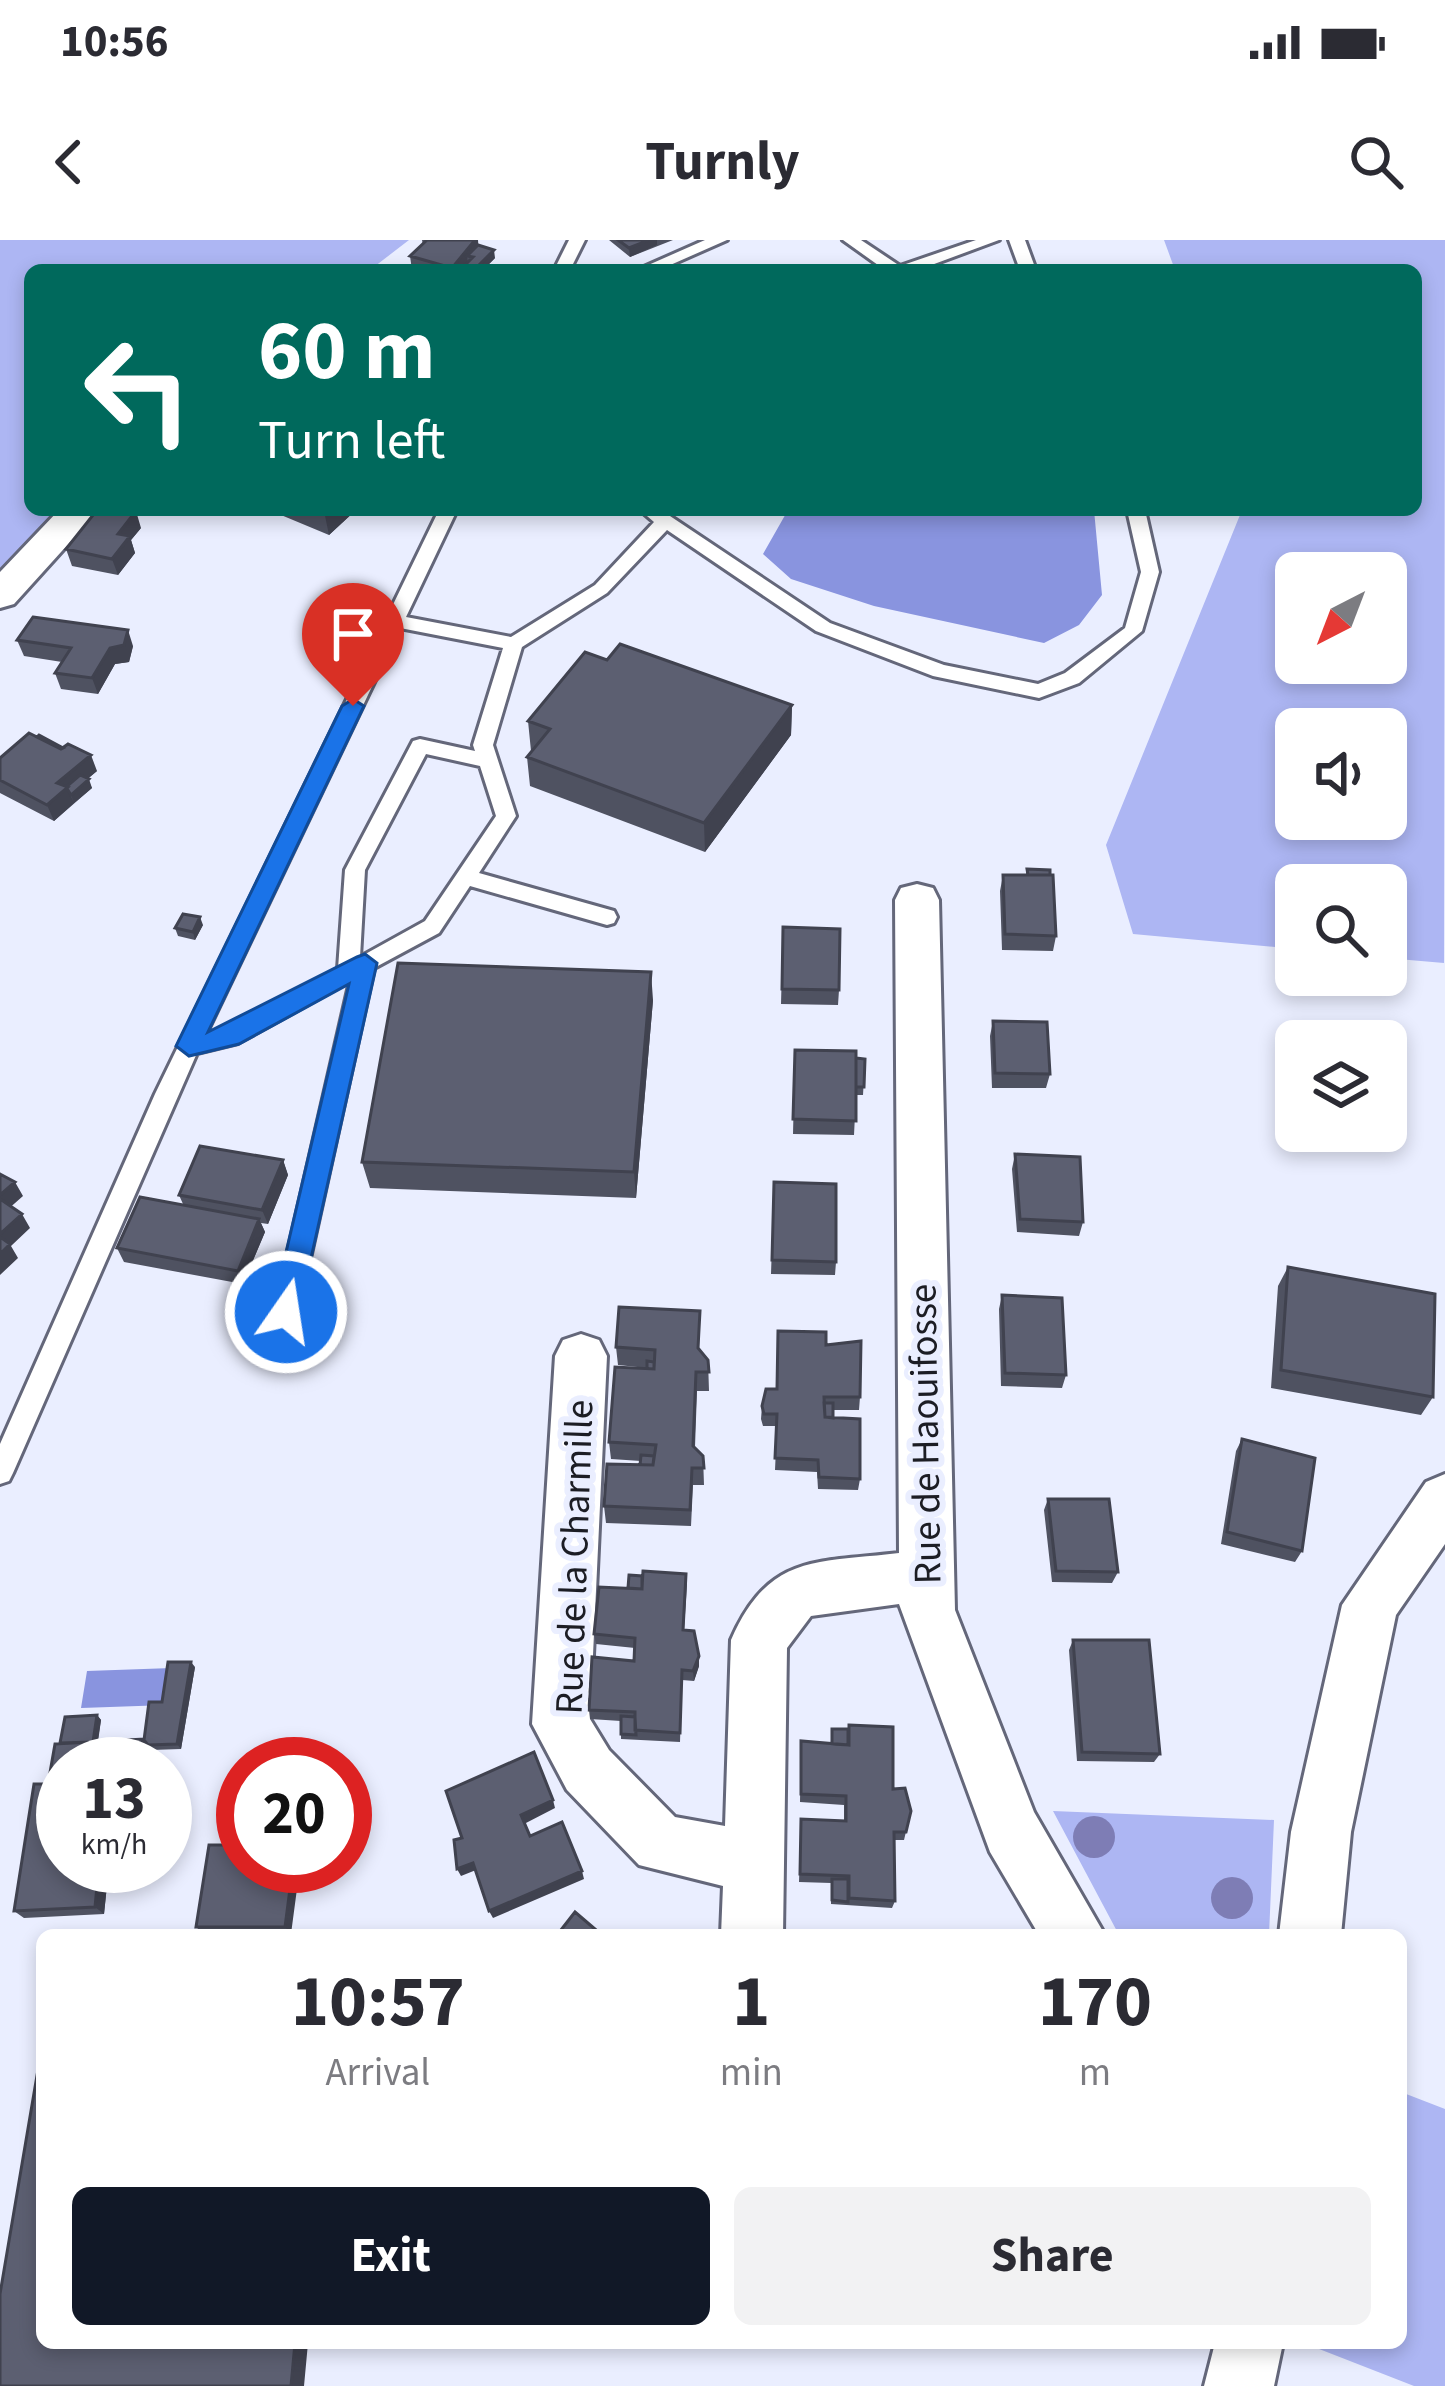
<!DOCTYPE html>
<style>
:root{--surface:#fff;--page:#f2f2f3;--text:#2b2b33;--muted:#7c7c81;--accent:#111827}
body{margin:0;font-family:"Source Sans 3",sans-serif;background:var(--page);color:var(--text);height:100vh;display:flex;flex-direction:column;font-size:45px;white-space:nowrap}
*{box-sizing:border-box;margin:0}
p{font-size:39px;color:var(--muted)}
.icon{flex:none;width:66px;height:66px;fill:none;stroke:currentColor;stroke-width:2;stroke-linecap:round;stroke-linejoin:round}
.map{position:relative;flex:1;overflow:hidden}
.panel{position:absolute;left:36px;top:1689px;width:1371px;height:420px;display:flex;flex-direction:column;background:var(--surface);border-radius:18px;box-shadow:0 6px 18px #0003}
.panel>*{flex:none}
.banner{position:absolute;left:24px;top:24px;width:1398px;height:252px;border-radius:18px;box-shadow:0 6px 18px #0003;background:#00695c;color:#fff;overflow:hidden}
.needle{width:78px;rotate:222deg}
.buttons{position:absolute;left:1275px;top:312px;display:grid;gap:24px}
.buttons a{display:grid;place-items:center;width:132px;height:132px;border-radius:18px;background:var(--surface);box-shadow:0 6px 18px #0003;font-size:60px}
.speed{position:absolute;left:36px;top:1497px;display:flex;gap:24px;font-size:60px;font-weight:700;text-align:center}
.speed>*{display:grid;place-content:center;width:156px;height:156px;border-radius:50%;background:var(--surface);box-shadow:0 6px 18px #0003;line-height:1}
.speed small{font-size:30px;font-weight:400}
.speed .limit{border:18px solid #d22;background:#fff;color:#111}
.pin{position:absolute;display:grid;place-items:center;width:102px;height:102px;color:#fff;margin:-123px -51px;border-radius:50% 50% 50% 0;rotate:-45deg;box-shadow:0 0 12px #0007}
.pin .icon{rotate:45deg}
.me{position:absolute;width:132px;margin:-66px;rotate:13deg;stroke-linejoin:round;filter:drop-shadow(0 0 9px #0008)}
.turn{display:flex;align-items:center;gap:42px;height:252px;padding:0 36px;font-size:54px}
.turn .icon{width:156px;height:156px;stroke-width:2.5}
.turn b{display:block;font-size:84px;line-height:102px}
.eta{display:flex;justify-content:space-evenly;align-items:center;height:204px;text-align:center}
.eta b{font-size:72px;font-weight:700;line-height:84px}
.cta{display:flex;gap:24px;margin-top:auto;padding:24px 36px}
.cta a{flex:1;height:138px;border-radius:18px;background:var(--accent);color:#fff;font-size:48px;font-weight:700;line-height:138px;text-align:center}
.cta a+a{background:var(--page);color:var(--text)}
.status{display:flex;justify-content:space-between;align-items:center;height:84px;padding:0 60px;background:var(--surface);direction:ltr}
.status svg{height:33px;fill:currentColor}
header{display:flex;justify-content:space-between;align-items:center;height:156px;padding:0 36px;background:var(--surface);font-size:54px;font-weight:700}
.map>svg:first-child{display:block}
</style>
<div class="status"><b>10:56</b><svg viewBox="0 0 49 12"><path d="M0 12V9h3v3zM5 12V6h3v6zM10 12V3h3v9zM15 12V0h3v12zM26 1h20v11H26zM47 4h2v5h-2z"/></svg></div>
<header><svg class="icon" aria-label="back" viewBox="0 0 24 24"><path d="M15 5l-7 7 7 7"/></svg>Turnly<svg class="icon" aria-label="search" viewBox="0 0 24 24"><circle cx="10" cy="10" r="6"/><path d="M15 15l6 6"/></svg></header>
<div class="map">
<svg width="1445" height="2146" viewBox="0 0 1445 2146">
<rect width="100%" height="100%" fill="#eaeeff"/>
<path fill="#adb6f3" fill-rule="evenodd" d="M 0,0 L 409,0 L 370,30 L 30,30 L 30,270 L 79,270 L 0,348 Z
M 1164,0 L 1445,0 L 1444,723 L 1386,718 L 1386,645 L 1296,645 L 1296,709 L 1133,694 L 1106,605 L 1242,270 L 1416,270 L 1416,30 L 1175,30 ZM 1296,333 L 1386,333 L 1386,423 L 1296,423 ZM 1296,489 L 1386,489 L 1386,579 L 1296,579 Z
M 1053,1571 L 1274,1580 L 1269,1695 L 1119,1695 Z
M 1401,1852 L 1445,1869 L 1445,2146 L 1414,2146 L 1314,2107 L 1314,2103 L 1401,2103 Z"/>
<path fill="#8994df" d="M 788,270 L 1094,270 L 1102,355 L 1079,385 L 1044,403 L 874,366 L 791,339 L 763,314 Z
M 172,1428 L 167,1465 L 81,1468 L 87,1431 Z"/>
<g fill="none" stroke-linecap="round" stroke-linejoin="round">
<defs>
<path id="service" d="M 569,0 L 585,0 L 570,30 L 554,30 Z
M 705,0 L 727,0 L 659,30 L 637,30 Z
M 843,0 L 861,0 L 900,26 L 976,0 L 999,0 L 918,30 L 885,30 Z
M 1009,0 L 1025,0 L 1036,30 L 1020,30 Z
M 439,270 L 457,270 L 406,377 L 511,397 L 595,345 L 654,282 L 640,270 L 661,270 L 830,383 L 944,425 L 1038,444 L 1065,433 L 1125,388 L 1141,332 L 1127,270 L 1145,270 L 1159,332 L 1142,391 L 1079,443 L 1039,458 L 933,436 L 816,391 L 667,290 L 607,353 L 522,407 L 493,505 L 516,576 L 479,633 L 614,671 L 617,677 L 614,683 L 607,685 L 470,646 L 439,693 L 374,728 L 298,1073 L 294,1080 L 286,1083 L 278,1080 L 274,1073 L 350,741 L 238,803 L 197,813 L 13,1233 L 9,1241 L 0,1244 L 0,1204 L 155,854 ZM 400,388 L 503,408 L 473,505 L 475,511 L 420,499 L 413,501 L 345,630 L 338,729 L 225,790 L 206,794 ZM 426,514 L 480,526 L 496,576 L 425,681 L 360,717 L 365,630 Z"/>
<path id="minor" d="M 59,270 L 99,270 L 14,364 L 0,368 L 0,332 Z
M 917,644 L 933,648 L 939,660 L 955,1370 L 1034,1572 L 1105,1695 L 1039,1695 L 990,1612 L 899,1364 L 811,1376 L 787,1408 L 783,1695 L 721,1695 L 723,1646 L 639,1625 L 567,1550 L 532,1484 L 555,1116 L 563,1100 L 581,1094 L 599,1100 L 607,1116 L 590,1479 L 609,1510 L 675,1577 L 725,1586 L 731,1400 C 769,1313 817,1323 899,1313 L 895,660 L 901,648 Z
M 1445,1234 L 1445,1304 L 1396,1375 L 1351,1592 L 1341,1695 L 1279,1695 L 1291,1592 L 1342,1365 L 1426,1242 Z
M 1215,2103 L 1283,2103 L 1274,2146 L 1204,2146 Z"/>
</defs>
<use href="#service" stroke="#64677a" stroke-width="6"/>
<use href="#minor" stroke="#64677a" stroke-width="6"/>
<use href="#service" fill="#fff" fill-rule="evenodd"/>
<use href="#minor" fill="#fff" fill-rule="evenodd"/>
</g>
<g fill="#7e7db5">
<circle cx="1094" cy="1597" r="21"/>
<circle cx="1232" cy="1658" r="21"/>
</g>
<path fill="#4f5261" d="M 422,0 L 478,0 L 478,5 L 495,18 L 483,30 L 412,30 L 410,16 L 423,5 Z
M 609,0 L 673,0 L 630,17 Z
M 269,270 L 356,270 L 329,295 Z
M 141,288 L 131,300 L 135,313 L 118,335 L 72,326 L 66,309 Z
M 17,400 L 133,406 L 129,422 L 115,424 L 98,454 L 61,449 L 55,433 L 62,422 L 24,416 Z
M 607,420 L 792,465 L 791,495 L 705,612 L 530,546 L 527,517 L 531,511 L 528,481 Z
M 0,518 L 97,531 L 87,539 L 92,548 L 54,581 L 0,553 Z
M 1027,629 L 1056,696 L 1053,711 L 1002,710 L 1000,651 L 1003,635 L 1026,635 Z
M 203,685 L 195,700 L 178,696 L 175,688 Z
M 783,687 L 839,750 L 838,765 L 781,764 Z
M 653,760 L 636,958 L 370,948 L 362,922 Z
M 993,781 L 1050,834 L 1046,848 L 992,848 L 990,796 Z
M 795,810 L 865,819 L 863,855 L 856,855 L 854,895 L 793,894 Z
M 1015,914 L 1083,982 L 1079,996 L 1017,992 L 1012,929 Z
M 283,920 L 288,935 L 268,984 L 261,983 L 265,992 L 243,1044 L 124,1022 L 117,1008 L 183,964 L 179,955 Z
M 774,942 L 836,1022 L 835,1035 L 771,1034 Z
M 1288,1027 L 1433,1157 L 1421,1175 L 1271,1148 L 1278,1046 Z
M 1002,1055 L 1066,1135 L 1062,1148 L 1001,1146 L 999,1069 Z
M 700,1071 L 699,1110 L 708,1120 L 709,1151 L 697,1151 L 695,1207 L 703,1216 L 704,1245 L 693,1245 L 691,1286 L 606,1283 L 604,1266 L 640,1225 L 641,1221 L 611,1219 L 609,1202 L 647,1128 L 618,1125 L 616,1107 Z
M 826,1105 L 860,1157 L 859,1170 L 833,1170 L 833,1178 L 860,1239 L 858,1250 L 818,1249 L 817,1232 L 775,1230 L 777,1186 L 763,1186 L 761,1179 L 762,1166 L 776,1149 Z
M 1242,1199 L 1302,1311 L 1295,1322 L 1221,1304 L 1236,1211 Z
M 1048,1259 L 1118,1332 L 1112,1343 L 1052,1342 L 1044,1270 Z
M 687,1344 L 684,1390 L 699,1426 L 694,1441 L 682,1440 L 680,1502 L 621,1499 L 621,1481 L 590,1479 L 589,1470 L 634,1421 L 635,1408 L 596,1404 L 594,1394 L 628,1348 Z
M 1073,1400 L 1160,1514 L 1154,1522 L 1077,1521 L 1069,1410 Z
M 195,1427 L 181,1509 L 151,1510 L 63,1524 L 63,1626 L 109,1626 L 104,1674 L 24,1678 L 14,1671 L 60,1503 L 97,1475 L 101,1480 L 98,1502 L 143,1499 L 162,1462 Z
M 832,1489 L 893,1549 L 911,1571 L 904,1600 L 894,1600 L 895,1661 L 892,1668 L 831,1664 L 831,1643 L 799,1642 L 801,1579 L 844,1581 L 844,1565 L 800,1562 L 801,1501 L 831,1504 Z
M 243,1605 L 291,1694 L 204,1694 L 196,1687 Z"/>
<path fill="#40424f" d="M 475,0 L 478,0 L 479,14 L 473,17 L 467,16 L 468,24 L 466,30 L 452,30 Z
M 649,0 L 657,0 L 657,5 L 630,17 L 629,8 Z
M 494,10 L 495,18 L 483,30 L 474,30 Z
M 356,270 L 329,295 L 324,271 Z
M 136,271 L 141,288 L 131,300 L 135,313 L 118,335 L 112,319 L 118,294 Z
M 128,390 L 133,406 L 129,422 L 115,424 L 98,454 L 92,438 L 110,408 Z
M 792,465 L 791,495 L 705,612 L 704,583 Z
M 91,515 L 97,531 L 70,554 L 74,563 L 54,581 L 47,565 L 57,543 Z
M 89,539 L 92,548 L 74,563 L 71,555 Z
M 200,677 L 203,685 L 195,700 L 193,692 Z
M 651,732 L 653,760 L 636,958 L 634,932 Z
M 283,920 L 288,935 L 268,984 L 262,970 Z
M 15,942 L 23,956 L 6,971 L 0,962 L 0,955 Z
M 22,974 L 30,988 L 11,1006 L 18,1018 L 0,1035 L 0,994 Z
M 259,979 L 265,992 L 243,1044 L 238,1031 Z
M 699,1416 L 699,1426 L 694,1441 L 693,1431 Z
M 191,1422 L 195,1427 L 181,1509 L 177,1504 Z
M 97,1475 L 101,1480 L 96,1511 L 92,1507 Z
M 143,1499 L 151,1509 L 149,1524 L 139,1524 Z
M 553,1560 L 555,1568 L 524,1584 L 521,1575 Z
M 473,1623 L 476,1630 L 461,1636 L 457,1629 Z
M 99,1626 L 109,1626 L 104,1674 L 95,1667 Z
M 293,1626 L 300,1626 L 291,1694 L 285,1687 Z
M 582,1631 L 584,1639 L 493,1678 L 489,1671 Z
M 295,2103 L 308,2103 L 304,2146 L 291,2146 Z"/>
<path fill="#5c5f71" stroke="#40424f" stroke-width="3" d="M 427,0 L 475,0 L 452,28 L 410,16 Z
M 618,0 L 649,0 L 629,8 Z
M 478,5 L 494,10 L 474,30 L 460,30 L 473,17 L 467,16 Z
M 97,270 L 136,271 L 118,294 L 130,296 L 112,319 L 66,309 Z
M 33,377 L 128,390 L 124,405 L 110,408 L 92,438 L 55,433 L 71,408 L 17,400 Z
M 620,404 L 792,465 L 704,583 L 527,517 L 550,489 L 528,481 L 585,412 L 607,420 Z
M 29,493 L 61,509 L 68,504 L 91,515 L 57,543 L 68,547 L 47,565 L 0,540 L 0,518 Z
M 39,495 L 63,508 L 61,509 L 37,497 Z
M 80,535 L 89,539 L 71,555 L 66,547 Z
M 1027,629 L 1050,630 L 1050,635 L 1028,635 Z
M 1003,635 L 1053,635 L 1056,696 L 1005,694 Z
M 183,674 L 200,677 L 193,692 L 175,688 Z
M 783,687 L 840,689 L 839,750 L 782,749 Z
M 398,723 L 651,732 L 634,932 L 362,922 Z
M 993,781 L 1047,782 L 1050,834 L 995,833 Z
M 795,810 L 856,811 L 856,881 L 793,879 Z
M 856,818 L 865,819 L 864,847 L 856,847 Z
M 200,906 L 283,920 L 262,970 L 179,955 Z
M 1015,914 L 1080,917 L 1083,982 L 1020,979 Z
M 0,934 L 15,942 L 0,955 Z
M 774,942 L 836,944 L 836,1022 L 772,1020 Z
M 140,957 L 259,979 L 238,1031 L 117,1008 Z
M 0,959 L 22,974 L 0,994 Z
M 0,997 L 10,1004 L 0,1014 Z
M 1288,1027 L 1435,1054 L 1433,1157 L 1281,1130 Z
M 1002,1055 L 1062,1058 L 1066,1135 L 1005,1133 Z
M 619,1067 L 700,1071 L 698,1108 L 708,1120 L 709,1132 L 696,1132 L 693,1206 L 703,1216 L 704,1228 L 692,1228 L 690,1270 L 604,1266 L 607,1224 L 653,1225 L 656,1205 L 609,1202 L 615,1127 L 654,1129 L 655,1110 L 616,1107 Z
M 778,1091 L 826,1092 L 826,1105 L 861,1101 L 860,1157 L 824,1157 L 825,1177 L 860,1179 L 860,1239 L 819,1237 L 818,1220 L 775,1218 L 777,1174 L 764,1174 L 762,1166 L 766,1149 L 777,1149 Z
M 647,1121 L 654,1122 L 654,1129 L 647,1129 Z
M 824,1163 L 833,1163 L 833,1178 L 825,1177 Z
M 1242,1199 L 1315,1218 L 1302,1311 L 1227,1292 Z
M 641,1215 L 654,1216 L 653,1225 L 640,1225 Z
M 1048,1259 L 1109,1259 L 1118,1332 L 1056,1331 Z
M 643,1331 L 686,1334 L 683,1390 L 694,1391 L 699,1416 L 693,1431 L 682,1430 L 680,1493 L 635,1490 L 635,1472 L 589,1470 L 592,1417 L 634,1421 L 635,1398 L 594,1394 L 599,1347 L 642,1349 Z
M 629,1335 L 642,1336 L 642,1349 L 628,1348 Z
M 1073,1400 L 1149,1400 L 1160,1514 L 1082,1512 Z
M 168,1422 L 191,1422 L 177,1504 L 148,1505 L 144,1500 L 149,1462 L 162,1462 Z
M 97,1475 L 93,1502 L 60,1503 L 65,1477 Z
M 621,1476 L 635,1477 L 636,1495 L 621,1494 Z
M 849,1485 L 893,1487 L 893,1549 L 905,1548 L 911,1571 L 906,1592 L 894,1592 L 895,1661 L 849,1658 L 849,1636 L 800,1634 L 801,1579 L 846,1581 L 846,1556 L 801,1554 L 801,1501 L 849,1505 Z
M 832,1489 L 848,1489 L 848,1505 L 832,1504 Z
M 143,1499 L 139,1524 L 63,1524 L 63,1626 L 99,1626 L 95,1667 L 14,1671 L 34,1544 L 48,1544 L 55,1504 Z
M 534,1512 L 553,1560 L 521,1575 L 530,1596 L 562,1582 L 582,1631 L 489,1671 L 473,1623 L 457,1629 L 454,1600 L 462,1598 L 446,1551 Z
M 209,1605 L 243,1605 L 243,1626 L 293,1626 L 285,1687 L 196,1687 Z
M 832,1639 L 848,1639 L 848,1662 L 832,1660 Z
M 575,1672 L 602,1695 L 557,1695 Z
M 42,1806 L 42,2103 L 295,2103 L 291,2146 L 0,2146 L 0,2054 Z"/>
<path fill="#1a73e8" stroke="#114b97" stroke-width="3" d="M 353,459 L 364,466 L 208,792 L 357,717 L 365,714 L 377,723 L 299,1072 L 286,1084 L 272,1072 L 349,744 L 239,804 L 189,816 L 176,806 L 342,466 Z"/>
<g text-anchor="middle" stroke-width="12" stroke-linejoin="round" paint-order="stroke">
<g font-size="39" fill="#1c1d24" stroke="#eaeeff">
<text transform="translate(924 1194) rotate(-91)" y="14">Rue de Haouifosse</text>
<text transform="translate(573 1317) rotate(-88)" y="14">Rue de la Charmille</text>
</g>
</g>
</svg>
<div class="buttons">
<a><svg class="needle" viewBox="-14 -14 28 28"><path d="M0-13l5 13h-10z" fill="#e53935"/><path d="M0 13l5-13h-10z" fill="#7c7c81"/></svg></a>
<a><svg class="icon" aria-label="sound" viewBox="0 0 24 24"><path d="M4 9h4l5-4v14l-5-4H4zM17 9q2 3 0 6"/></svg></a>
<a><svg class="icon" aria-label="search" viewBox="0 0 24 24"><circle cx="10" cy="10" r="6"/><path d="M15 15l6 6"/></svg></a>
<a><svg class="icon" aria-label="layers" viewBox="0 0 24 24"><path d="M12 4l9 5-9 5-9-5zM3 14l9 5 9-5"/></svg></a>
</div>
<div class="speed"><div>13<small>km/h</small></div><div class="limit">20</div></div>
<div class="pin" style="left:353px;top:466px;background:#d93025"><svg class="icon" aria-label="arrive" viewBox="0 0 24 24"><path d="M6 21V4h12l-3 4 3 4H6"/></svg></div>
<svg class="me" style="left:286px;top:1072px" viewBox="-20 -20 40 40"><circle r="17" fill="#1a73e8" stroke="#fff" stroke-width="3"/><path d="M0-11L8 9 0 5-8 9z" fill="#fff"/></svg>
<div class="banner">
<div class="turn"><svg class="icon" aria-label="left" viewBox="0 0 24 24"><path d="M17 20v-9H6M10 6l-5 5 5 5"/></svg><div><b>60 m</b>Turn left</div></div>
</div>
<section class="panel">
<div class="eta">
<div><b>10:57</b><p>Arrival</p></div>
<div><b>1</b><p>min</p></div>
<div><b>170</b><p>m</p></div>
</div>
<div class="cta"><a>Exit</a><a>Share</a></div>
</section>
</div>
